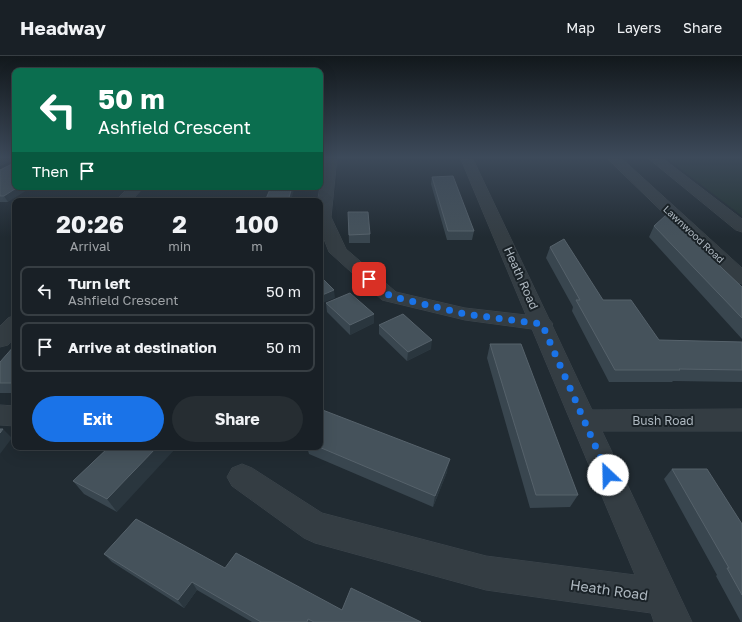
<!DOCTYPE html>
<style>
:root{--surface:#192026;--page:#262d32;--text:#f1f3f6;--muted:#9fa3a7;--line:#373e43;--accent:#1a73e8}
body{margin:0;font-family:"Golos Text",sans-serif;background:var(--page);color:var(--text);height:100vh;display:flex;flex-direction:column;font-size:15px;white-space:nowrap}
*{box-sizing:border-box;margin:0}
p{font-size:13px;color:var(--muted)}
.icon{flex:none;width:22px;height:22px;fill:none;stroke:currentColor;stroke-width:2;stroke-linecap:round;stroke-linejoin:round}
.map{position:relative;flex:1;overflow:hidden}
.panel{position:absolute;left:12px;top:142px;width:311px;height:252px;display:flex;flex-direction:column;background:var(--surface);border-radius:8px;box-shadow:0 4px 16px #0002,0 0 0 1px var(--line)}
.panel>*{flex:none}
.top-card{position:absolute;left:12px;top:12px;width:311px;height:122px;border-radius:8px;box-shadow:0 4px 16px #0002,0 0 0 1px var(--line);background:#0b6e4f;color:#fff;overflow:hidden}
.pin{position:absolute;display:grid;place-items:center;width:34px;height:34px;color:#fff;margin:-17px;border-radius:8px;box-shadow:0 2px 6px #0006}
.me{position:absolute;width:44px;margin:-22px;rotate:336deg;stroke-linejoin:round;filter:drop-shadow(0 0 3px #0008)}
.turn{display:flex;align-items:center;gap:14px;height:84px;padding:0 20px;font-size:18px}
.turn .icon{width:52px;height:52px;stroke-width:2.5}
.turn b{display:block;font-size:28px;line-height:34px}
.then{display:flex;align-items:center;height:38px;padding:0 20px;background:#0003;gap:8px;font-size:15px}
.eta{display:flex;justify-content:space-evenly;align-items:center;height:68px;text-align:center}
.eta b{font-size:24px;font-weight:700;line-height:28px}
.button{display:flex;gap:8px;margin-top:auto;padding:8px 20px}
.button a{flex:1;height:46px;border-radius:24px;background:var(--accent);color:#fff;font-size:16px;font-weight:700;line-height:46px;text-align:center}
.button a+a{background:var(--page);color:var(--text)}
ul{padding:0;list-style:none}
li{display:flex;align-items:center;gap:12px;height:50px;margin:0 8px 6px;padding:0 12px;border:2px solid var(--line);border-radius:8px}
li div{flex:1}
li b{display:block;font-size:15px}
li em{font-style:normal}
header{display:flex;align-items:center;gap:24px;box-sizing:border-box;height:56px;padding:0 20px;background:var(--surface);border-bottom:1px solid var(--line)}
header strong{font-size:19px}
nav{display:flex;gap:22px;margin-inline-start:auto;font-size:14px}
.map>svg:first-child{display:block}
</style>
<header>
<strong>Headway</strong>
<nav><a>Map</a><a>Layers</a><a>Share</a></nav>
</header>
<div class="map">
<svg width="742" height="566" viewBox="0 0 742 566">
<rect width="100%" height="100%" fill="#212b32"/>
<path fill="#233332" d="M 665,101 L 742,101 L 742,160 Z"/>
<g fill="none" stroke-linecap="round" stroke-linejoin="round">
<defs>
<path id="minor" d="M 325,101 L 337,101 L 331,161 L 346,193 L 396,236 L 465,252 L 526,259 L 460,101 L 472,101 L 549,263 L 553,268 L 552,269 L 592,354 L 742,353 L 742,375 L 602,375 L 692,566 L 654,566 L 651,557 L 486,534 L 315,487 L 304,482 L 232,430 L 227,421 L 232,412 L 242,408 L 252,412 L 322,457 L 486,500 L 635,519 L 532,273 L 465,264 L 382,244 L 329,196 L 320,173 L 320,145 L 318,145 Z
M 606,101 L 620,101 L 742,212 L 742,228 L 735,226 Z
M 647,101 L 661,101 L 742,163 L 742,176 L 736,174 Z
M 129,131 L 144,131 L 131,145 L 116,145 Z
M 15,260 L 15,281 L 8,289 L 0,291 L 0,270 L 8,262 Z
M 0,349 L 15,350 L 15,370 L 0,369 Z"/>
</defs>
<use href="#minor" stroke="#3d464d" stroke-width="1"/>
<use href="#minor" fill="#343d43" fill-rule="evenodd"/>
</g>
<path fill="#39464f" d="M 0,101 L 15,101 L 8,146 L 0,146 L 0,114 L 12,108 L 12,104 L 0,110 Z
M 432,121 L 474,175 L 472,184 L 447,184 L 431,128 Z
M 348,156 L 370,178 L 370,187 L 349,187 Z
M 654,170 L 742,231 L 742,283 L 649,181 Z
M 550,191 L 603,244 L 659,284 L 742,286 L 742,326 L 673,325 L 672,326 L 609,326 L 572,255 L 573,251 L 546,202 Z
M 326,247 L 374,267 L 350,279 L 327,256 Z
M 379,269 L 431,293 L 407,305 L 379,278 Z
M 490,288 L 578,439 L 570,451 L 530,452 L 487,302 Z
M 15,289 L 15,337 L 0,337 L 0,306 Z
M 109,391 L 117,456 L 84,438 L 73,425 Z
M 307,391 L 320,391 L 447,416 L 433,451 L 309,398 Z
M 672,413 L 742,468 L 742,566 L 741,566 L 716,520 L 717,519 L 664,423 Z
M 104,498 L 225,512 L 342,554 L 421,566 L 252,566 L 197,534 L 184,552 L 112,506 Z"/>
<path fill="#2a363e" d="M 2,101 L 15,101 L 15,103 L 0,110 L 0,102 Z
M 18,131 L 32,131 L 8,146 L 4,140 Z
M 104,131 L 111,131 L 106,135 Z
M 292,131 L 294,131 L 294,134 L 291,145 L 288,145 Z
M 334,234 L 335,242 L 320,248 L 320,240 Z
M 374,258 L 374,267 L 350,279 L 350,269 Z
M 432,284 L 431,293 L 407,305 L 408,296 Z
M 3,373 L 12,382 L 0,398 L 0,377 Z
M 157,391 L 177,391 L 117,456 L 107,443 Z
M 450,403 L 447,416 L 433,451 L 435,440 Z
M 192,526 L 197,534 L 184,552 L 178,544 Z"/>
<path fill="#45525b" stroke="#56626b" d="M 12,101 L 15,101 L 15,131 L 18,131 L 4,140 L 0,140 L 0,114 L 12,108 Z
M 453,120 L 474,175 L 448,175 L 432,121 Z
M 271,131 L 292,131 L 288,145 L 265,145 Z
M 348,156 L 368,156 L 370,178 L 349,179 Z
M 666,159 L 742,231 L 742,262 L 654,170 Z
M 564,183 L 603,244 L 631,244 L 659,284 L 742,286 L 742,314 L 679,313 L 680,314 L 615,314 L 576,244 L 580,244 L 550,191 Z
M 320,220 L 334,234 L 320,240 Z
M 350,237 L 374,258 L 350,269 L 326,247 Z
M 403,258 L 432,284 L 408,296 L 379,269 Z
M 490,288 L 521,288 L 578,439 L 536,439 Z
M 15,289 L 15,325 L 13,327 L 0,327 L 0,306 Z
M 320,353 L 450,403 L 435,440 L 319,391 L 320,391 Z
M 0,373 L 3,373 L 0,377 Z
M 109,391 L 157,391 L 107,443 L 73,425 Z
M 672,413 L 707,413 L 742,468 L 742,539 L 727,512 L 729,512 Z
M 136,463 L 225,512 L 236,497 L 342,554 L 351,532 L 421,566 L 314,566 L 308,563 L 307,566 L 261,566 L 192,526 L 178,544 L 104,498 Z"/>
<linearGradient id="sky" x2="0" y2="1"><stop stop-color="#12181c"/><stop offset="0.56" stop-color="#3d4a5a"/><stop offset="1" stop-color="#3d4a5a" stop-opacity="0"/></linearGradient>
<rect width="742" height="181" fill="url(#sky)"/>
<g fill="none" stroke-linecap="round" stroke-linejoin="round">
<path stroke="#1a73e8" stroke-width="7" stroke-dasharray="0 12.6" d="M 369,223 L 390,240 L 465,258 L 542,268 L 608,419"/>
</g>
<g text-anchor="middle" stroke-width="4" stroke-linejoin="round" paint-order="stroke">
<g font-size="10" fill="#aeb8c0" stroke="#1a2227">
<text transform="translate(694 178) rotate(43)" y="4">Lawnwood Road</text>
</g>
<g font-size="12" fill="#aeb8c0" stroke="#1a2227">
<text transform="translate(521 222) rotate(66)" y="4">Heath Road</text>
<text x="663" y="369">Bush Road</text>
</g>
<g font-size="14" fill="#aeb8c0" stroke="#1a2227">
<text transform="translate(609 534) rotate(8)" y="5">Heath Road</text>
</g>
</g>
</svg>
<div class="pin" style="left:369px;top:223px;background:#d93025"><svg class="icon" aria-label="arrive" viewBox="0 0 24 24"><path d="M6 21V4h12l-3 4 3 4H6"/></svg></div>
<svg class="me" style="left:608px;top:419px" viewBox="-20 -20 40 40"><circle r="19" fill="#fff"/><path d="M0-13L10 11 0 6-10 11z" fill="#1a73e8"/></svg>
<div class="top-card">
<div class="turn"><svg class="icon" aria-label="left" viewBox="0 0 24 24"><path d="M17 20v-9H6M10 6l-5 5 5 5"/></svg><div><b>50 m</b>Ashfield Crescent</div></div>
<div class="then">Then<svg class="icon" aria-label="arrive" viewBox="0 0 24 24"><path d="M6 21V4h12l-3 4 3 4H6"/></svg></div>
</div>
<section class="panel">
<div class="eta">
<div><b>20:26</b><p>Arrival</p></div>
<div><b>2</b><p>min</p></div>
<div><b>100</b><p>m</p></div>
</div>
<ul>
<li><svg class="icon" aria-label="left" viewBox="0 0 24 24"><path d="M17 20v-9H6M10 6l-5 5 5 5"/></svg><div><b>Turn left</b><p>Ashfield Crescent</p></div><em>50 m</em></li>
<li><svg class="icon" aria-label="arrive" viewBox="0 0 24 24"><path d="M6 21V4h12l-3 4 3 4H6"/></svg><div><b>Arrive at destination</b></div><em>50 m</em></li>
</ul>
<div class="button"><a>Exit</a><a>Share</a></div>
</section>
</div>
